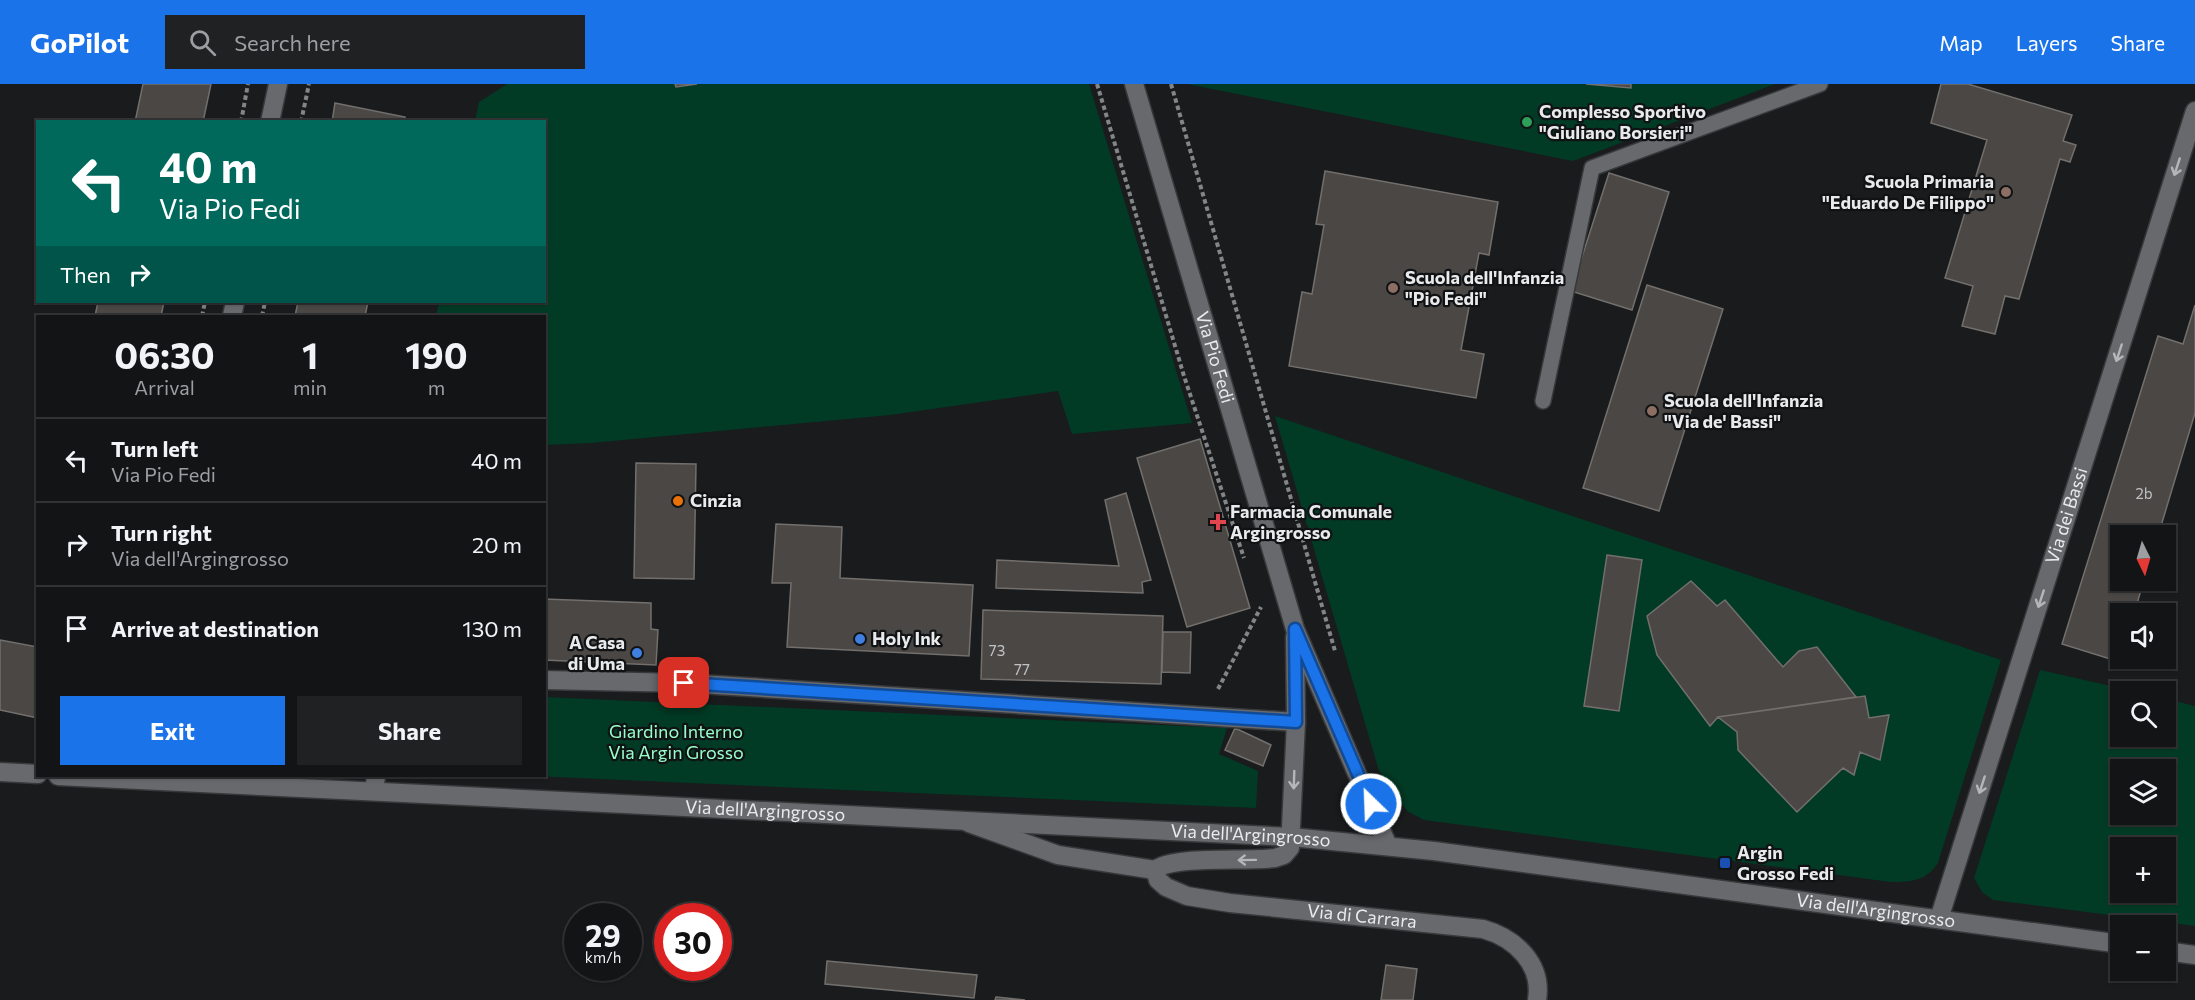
<!DOCTYPE html>
<meta charset="utf-8">
<style>
:root{--surface:#131416;--page:#202123;--text:#f1f3f6;--muted:#9d9ea1;--line:#323335;--accent:#1a73e8}
body{margin:0;font-family:Commissioner,sans-serif;background:var(--page);color:var(--text);height:100vh;display:flex;flex-direction:column;font-size:22px;white-space:nowrap}
*{box-sizing:border-box;margin:0}
p{font-size:20px;color:var(--muted)}
.icon{flex:none;width:33px;height:33px;fill:none;stroke:currentColor;stroke-width:2;stroke-linecap:round;stroke-linejoin:round}
.map{position:relative;flex:1;overflow:hidden}
.side{position:absolute;left:36px;top:231px;width:510px;height:462px;display:flex;flex-direction:column;background:var(--surface);border-radius:0px;box-shadow:0 2px 4px #0004,0 0 0 2px var(--line)}
.side>*{flex:none}
.hud{position:absolute;left:36px;top:36px;width:510px;height:183px;border-radius:0px;box-shadow:0 2px 4px #0004,0 0 0 2px var(--line);background:#00695c;color:#fff;overflow:hidden}
.needle{width:39px;rotate:175deg}
.fabs{position:absolute;left:2110px;top:441px;display:grid;gap:12px}
.fabs a{display:grid;place-items:center;width:66px;height:66px;border-radius:0px;background:var(--surface);box-shadow:0 2px 4px #0004,0 0 0 2px var(--line);font-size:30px}
.speed{position:absolute;left:564px;top:819px;display:flex;gap:12px;font-size:30px;font-weight:700;text-align:center}
.speed>*{display:grid;place-content:center;width:78px;height:78px;border-radius:50%;background:var(--surface);box-shadow:0 2px 4px #0004,0 0 0 2px var(--line);line-height:1}
.speed small{font-size:15px;font-weight:400}
.speed .limit{border:9px solid #d22;background:#fff;color:#111}
.pin{position:absolute;display:grid;place-items:center;width:51px;height:51px;color:#fff;margin:-26px;border-radius:12px;box-shadow:0 3px 9px #0006}
.me{position:absolute;width:66px;margin:-33px;rotate:336deg;stroke-linejoin:round;filter:drop-shadow(0 0 4px #0008)}
.turn{display:flex;align-items:center;gap:21px;height:126px;padding:0 24px;font-size:27px}
.turn .icon{width:78px;height:78px;stroke-width:2.5}
.turn b{display:block;font-size:42px;line-height:51px}
.then{display:flex;align-items:center;height:57px;padding:0 24px;background:#0003;gap:12px;font-size:22px}
.eta{display:flex;justify-content:space-evenly;align-items:center;height:102px;text-align:center}
.eta b{font-size:36px;font-weight:700;line-height:42px}
.cta{display:flex;gap:12px;margin-top:auto;padding:12px 24px}
.cta a{flex:1;height:69px;border-radius:0px;background:var(--accent);color:#fff;font-size:24px;font-weight:700;line-height:69px;text-align:center}
.cta a+a{background:var(--page);color:var(--text)}
ul{padding:0;list-style:none}
li{display:flex;align-items:center;gap:18px;height:84px;padding:0 24px;border-top:2px solid var(--line)}
li div{flex:1}
li b{display:block;font-size:22px}
li em{font-style:normal}
header{display:flex;align-items:center;gap:36px;box-sizing:border-box;height:84px;padding:0 30px;background:var(--accent);color:#fff}
header strong{font-size:28px}
nav{display:flex;gap:33px;margin-inline-start:auto;font-size:21px}
.search{width:420px;height:54px;background:var(--page);display:flex;align-items:center;gap:15px;box-sizing:border-box;padding:0 21px;border-radius:0px;color:var(--muted);font-size:22px}
.map>svg:first-child{display:block}
</style>
<header>
<strong>GoPilot</strong>
<div class="search"><svg class="icon" aria-label="search" viewBox="0 0 24 24"><circle cx="10" cy="10" r="6"/><path d="M15 15l6 6"/></svg>Search here</div>
<nav><a>Map</a><a>Layers</a><a>Share</a></nav>
</header>
<div class="map">
<svg width="2195" height="916" viewBox="0 0 2195 916">
<rect width="100%" height="100%" fill="#191b1d"/>
<path fill="#023b25" fill-rule="evenodd" d="M 507,0 L 1089,0 L 1192,339 L 1072,350 L 1058,307 L 890,331 L 591,359 L 545,361 L 544,232 L 436,232 L 439,218 L 544,218 L 544,38 L 475,37 L 479,18 Z
M 1187,0 L 1775,0 L 1573,77 Z
M 1275,332 L 2001,576 L 1938,779 C 1926,797 1911,798 1891,798 L 1424,736 L 1407,727 L 1379,687 Z
M 2040,586 L 2133,607 L 2121,608 L 2121,652 L 2166,652 L 2166,615 L 2195,622 L 2195,842 L 1993,816 L 1982,808 L 1974,794 ZM 2121,686 L 2166,686 L 2166,730 L 2121,730 ZM 2121,764 L 2166,764 L 2166,808 L 2121,808 Z
M 545,613 L 1227,644 L 1219,670 L 1258,687 L 1256,724 L 533,692 L 544,692 Z"/>
<path fill="#4a4745" stroke="#726f6c" stroke-width="1.5" d="M 143,0 L 211,0 L 203,38 L 135,38 Z
M 675,0 L 697,0 L 676,3 Z
M 1586,0 L 1631,0 L 1631,4 Z
M 1941,0 L 1968,0 L 2072,31 L 2063,57 L 2076,61 L 2070,78 L 2060,75 L 2019,215 L 2005,212 L 1995,250 L 1962,242 L 1973,202 L 1945,194 L 1987,56 L 1931,39 Z
M 335,19 L 405,33 L 404,38 L 332,38 Z
M 1325,87 L 1498,118 L 1489,171 L 1479,169 L 1461,266 L 1484,270 L 1476,314 L 1289,282 L 1302,208 L 1312,210 L 1324,141 L 1316,140 Z
M 1609,89 L 1669,108 L 1632,226 L 1571,207 Z
M 1647,201 L 1723,225 L 1659,427 L 1583,404 Z
M 98,218 L 164,218 L 161,232 L 95,232 Z
M 298,218 L 368,218 L 365,232 L 295,232 Z
M 2195,221 L 2195,329 L 2158,452 L 2121,452 L 2121,496 L 2144,496 L 2134,530 L 2121,530 L 2120,578 L 2062,560 L 2158,252 L 2183,260 Z
M 1200,355 L 1250,524 L 1187,543 L 1137,374 Z
M 636,379 L 696,380 L 694,495 L 634,494 Z
M 1126,409 L 1151,496 L 1142,498 L 1143,509 L 996,504 L 997,476 L 1119,482 L 1105,416 Z
M 776,440 L 842,443 L 840,494 L 973,501 L 969,572 L 787,563 L 791,499 L 772,499 Z
M 1607,471 L 1642,476 L 1619,627 L 1584,622 Z
M 1691,497 L 1717,522 L 1725,516 L 1783,583 L 1799,567 L 1817,563 L 1856,613 L 1718,633 L 1710,642 L 1657,571 L 1647,532 Z
M 544,515 L 651,519 L 651,545 L 658,546 L 656,581 L 544,576 Z
M 983,526 L 1163,532 L 1161,600 L 981,595 Z
M 1163,548 L 1191,548 L 1190,589 L 1162,588 Z
M 0,556 L 38,563 L 38,634 L 0,626 Z
M 1865,612 L 1869,634 L 1889,631 L 1880,676 L 1860,668 L 1854,691 L 1843,684 L 1797,728 L 1738,666 L 1737,648 L 1718,633 Z
M 1235,644 L 1271,661 L 1263,682 L 1225,666 Z
M 827,877 L 977,891 L 974,914 L 825,900 Z
M 1386,881 L 1417,885 L 1413,916 L 1381,916 Z
M 996,913 L 1025,916 L 995,916 Z"/>
<g fill="none" stroke-linecap="round" stroke-linejoin="round">
<defs>
<path id="lane" d="M 1543,317 L 1592,84 L 1820,0"/>
<g id="street">
<path id="s1" d="M 1134,0 L 1295,545 L 1388,762"/>
<path d="M 270,38 L 278,0"/>
<path d="M 232,232 L 235,218"/>
<path d="M 544,596 L 684,599 L 1296,638"/>
<path d="M 374,707 L 376,692"/>
<path d="M 969,739 L 1058,771 L 1155,786"/>
<path id="s2" d="M 1155,786 L 1158,796 L 1166,803 L 1187,812 L 1230,819 L 1483,845 C 1515,854 1543,880 1537,916"/>
<path d="M 1155,786 C 1172,771 1248,778 1275,774 L 1284,771 L 1290,764 L 1296,638 L 1295,553"/>
<path id="s3" d="M 1939,835 L 2195,27"/>
</g>
<g id="secondary">
<path d="M 0,688 L 38,690"/>
<path id="s4" d="M 58,692 L 1291,753 L 1434,767 L 2121,860"/>
<path d="M 2166,867 L 2195,871"/>
</g>
</defs>
<use href="#lane" stroke="#37383a" stroke-width="18"/>
<use href="#street" stroke="#37383a" stroke-width="21"/>
<use href="#secondary" stroke="#37383a" stroke-width="21"/>
<path stroke="#838586" stroke-width="4" stroke-dasharray="4.5 3" stroke-linecap="butt" d="M 1097,0 L 1184,292 L 1244,474
M 1171,0 L 1335,567
M 241,38 L 248,0
M 301,38 L 309,0
M 202,232 L 205,218
M 262,232 L 265,218
M 1218,605 L 1261,523"/>
<use href="#lane" stroke="#67696c" stroke-width="15"/>
<use href="#street" stroke="#67696c" stroke-width="18"/>
<use href="#secondary" stroke="#67696c" stroke-width="18"/>
</g>
<defs><path id="oneway-shaft" d="M-6 0H5M1.5-3L5.5 0L1.5 3" fill="none" stroke-width="1.6" stroke-linecap="round" stroke-linejoin="round" transform="scale(1.5)"/></defs>
<g stroke="#b4b6b8">
<use href="#oneway-shaft" transform="translate(2177 83) rotate(108)"/>
<use href="#oneway-shaft" transform="translate(2119 269) rotate(108)"/>
<use href="#oneway-shaft" transform="translate(2041 515) rotate(108)"/>
<use href="#oneway-shaft" transform="translate(1294 696) rotate(92)"/>
<use href="#oneway-shaft" transform="translate(1982 701) rotate(108)"/>
<use href="#oneway-shaft" transform="translate(1247 776) rotate(179)"/>
</g>
<g fill="none" stroke-linecap="round" stroke-linejoin="round">
<defs>
<path id="route" d="M 684,599 L 1296,638 L 1295,545 L 1371,720"/>
</defs>
<use href="#route" stroke="#114b97" stroke-width="15"/>
<use href="#route" stroke="#1a73e8" stroke-width="10"/>
</g>
<circle fill="#2e9e5b" stroke="#101214" stroke-width="2" cx="1527" cy="38" r="6"/>
<g fill="#8d6e63" stroke="#101214" stroke-width="2">
<circle cx="2006" cy="108" r="6"/>
<circle cx="1393" cy="204" r="6"/>
<circle cx="1652" cy="327" r="6"/>
</g>
<circle fill="#e8710a" stroke="#101214" stroke-width="2" cx="678" cy="417" r="6"/>
<path fill="#e0444e" stroke="#101214" stroke-width="2" d="M1215 429h6v6h6v6h-6v6h-6v-6h-6v-6h6z"/>
<g fill="#3f7fe0" stroke="#101214" stroke-width="2">
<circle cx="860" cy="555" r="6"/>
<circle cx="637" cy="569" r="6"/>
</g>
<rect fill="#1a4fb4" stroke="#101214" stroke-width="2" x="1719" y="773" width="12" height="12" rx="3"/>
<g text-anchor="middle" stroke-width="4.5" stroke-linejoin="round" paint-order="stroke">
<g font-size="15" fill="#c0c1c2">
<text x="2144" y="415">2b</text>
<text x="997" y="572">73</text>
<text x="1022" y="591">77</text>
</g>
<g font-size="18" font-weight="bold" fill="#e8eaeb" stroke="#101214" text-anchor="start">
<text x="1539" y="34">Complesso Sportivo<tspan x="1539" dy="21">"Giuliano Borsieri"</tspan></text>
<text x="1994" y="104" text-anchor="end">Scuola Primaria<tspan x="1994" dy="21">"Eduardo De Filippo"</tspan></text>
<text x="1405" y="200">Scuola dell'Infanzia<tspan x="1405" dy="21">"Pio Fedi"</tspan></text>
<text x="1664" y="323">Scuola dell'Infanzia<tspan x="1664" dy="21">"Via de' Bassi"</tspan></text>
<text x="690" y="423">Cinzia</text>
<text x="1230" y="434">Farmacia Comunale<tspan x="1230" dy="21">Argingrosso</tspan></text>
<text x="872" y="561">Holy Ink</text>
<text x="625" y="565" text-anchor="end">A Casa<tspan x="625" dy="21">di Uma</tspan></text>
<text x="1737" y="775">Argin<tspan x="1737" dy="21">Grosso Fedi</tspan></text>
</g>
<g font-size="18" fill="#e8eaeb" stroke="#101214">
<text dy="6" stroke="none"><textPath href="#s1" startOffset="285">Via Pio Fedi</textPath></text>
<text dy="6" stroke="none"><textPath href="#s3" startOffset="423">Via dei Bassi</textPath></text>
<text dy="6" stroke="none"><textPath href="#s4" startOffset="708">Via dell'Argingrosso</textPath></text>
<text dy="6" stroke="none"><textPath href="#s4" startOffset="1194">Via dell'Argingrosso</textPath></text>
<text dy="6" stroke="none"><textPath href="#s4" startOffset="1824">Via dell'Argingrosso</textPath></text>
<text dy="6" stroke="none"><textPath href="#s2" startOffset="220">Via di Carrara</textPath></text>
</g>
<g font-size="18" fill="#97fec9" stroke="#101214">
<text x="676" y="654">Giardino Interno<tspan x="676" dy="21">Via Argin Grosso</tspan></text>
</g>
</g>
</svg>
<div class="fabs">
<a><svg class="needle" viewBox="-14 -14 28 28"><path d="M0-13l5 13h-10z" fill="#e53935"/><path d="M0 13l5-13h-10z" fill="#9d9ea1"/></svg></a>
<a><svg class="icon" aria-label="sound" viewBox="0 0 24 24"><path d="M4 9h4l5-4v14l-5-4H4zM17 9q2 3 0 6"/></svg></a>
<a><svg class="icon" aria-label="search" viewBox="0 0 24 24"><circle cx="10" cy="10" r="6"/><path d="M15 15l6 6"/></svg></a>
<a><svg class="icon" aria-label="layers" viewBox="0 0 24 24"><path d="M12 4l9 5-9 5-9-5zM3 14l9 5 9-5"/></svg></a>
<a>+</a>
<a>−</a>
</div>
<div class="speed"><div>29<small>km/h</small></div><div class="limit">30</div></div>
<div class="pin" style="left:684px;top:599px;background:#d93025"><svg class="icon" aria-label="arrive" viewBox="0 0 24 24"><path d="M6 21V4h12l-3 4 3 4H6"/></svg></div>
<svg class="me" style="left:1371px;top:720px" viewBox="-20 -20 40 40"><circle r="17" fill="#1a73e8" stroke="#fff" stroke-width="3"/><path d="M0-11L8 9 0 5-8 9z" fill="#fff"/></svg>
<div class="hud">
<div class="turn"><svg class="icon" aria-label="left" viewBox="0 0 24 24"><path d="M17 20v-9H6M10 6l-5 5 5 5"/></svg><div><b>40 m</b>Via Pio Fedi</div></div>
<div class="then">Then<svg class="icon" aria-label="right" viewBox="0 0 24 24"><path d="M7 20v-9h11M14 6l5 5-5 5"/></svg></div>
</div>
<section class="side">
<div class="eta">
<div><b>06:30</b><p>Arrival</p></div>
<div><b>1</b><p>min</p></div>
<div><b>190</b><p>m</p></div>
</div>
<ul>
<li><svg class="icon" aria-label="left" viewBox="0 0 24 24"><path d="M17 20v-9H6M10 6l-5 5 5 5"/></svg><div><b>Turn left</b><p>Via Pio Fedi</p></div><em>40 m</em></li>
<li><svg class="icon" aria-label="right" viewBox="0 0 24 24"><path d="M7 20v-9h11M14 6l5 5-5 5"/></svg><div><b>Turn right</b><p>Via dell'Argingrosso</p></div><em>20 m</em></li>
<li><svg class="icon" aria-label="arrive" viewBox="0 0 24 24"><path d="M6 21V4h12l-3 4 3 4H6"/></svg><div><b>Arrive at destination</b></div><em>130 m</em></li>
</ul>
<div class="cta"><a>Exit</a><a>Share</a></div>
</section>
</div>
